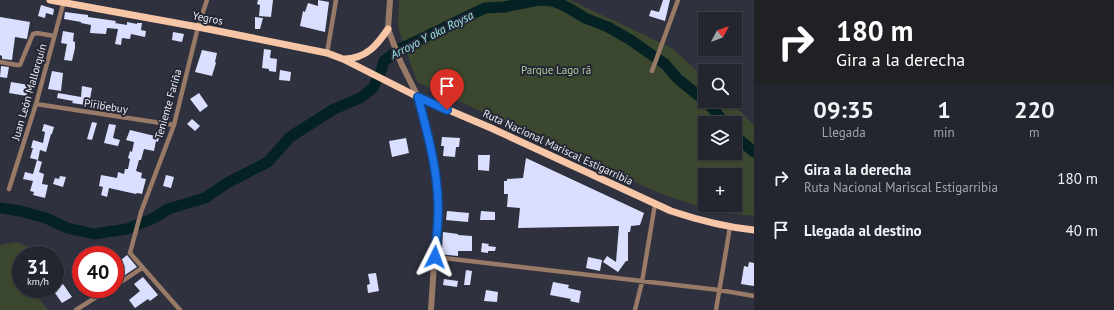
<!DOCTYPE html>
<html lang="es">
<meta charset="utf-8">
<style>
:root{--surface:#23252f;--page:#2f313b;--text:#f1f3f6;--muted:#a3a5aa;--line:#40424b}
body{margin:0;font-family:"PT Sans",sans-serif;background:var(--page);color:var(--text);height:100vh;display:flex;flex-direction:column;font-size:15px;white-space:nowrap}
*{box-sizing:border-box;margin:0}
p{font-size:13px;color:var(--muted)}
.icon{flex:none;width:22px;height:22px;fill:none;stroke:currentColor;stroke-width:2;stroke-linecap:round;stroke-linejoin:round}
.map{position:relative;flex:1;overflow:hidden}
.side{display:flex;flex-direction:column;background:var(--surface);width:360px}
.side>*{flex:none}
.guide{background:#202124;color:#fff;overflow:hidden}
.needle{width:26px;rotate:49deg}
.fabs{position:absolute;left:698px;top:12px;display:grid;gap:8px}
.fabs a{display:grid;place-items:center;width:44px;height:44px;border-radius:0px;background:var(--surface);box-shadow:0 1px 3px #0004,0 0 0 1px var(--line);font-size:20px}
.speed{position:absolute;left:12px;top:246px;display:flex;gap:8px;font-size:20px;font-weight:700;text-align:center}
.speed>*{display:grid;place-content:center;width:52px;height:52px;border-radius:50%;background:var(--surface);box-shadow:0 1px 3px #0004,0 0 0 1px var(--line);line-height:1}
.speed small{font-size:10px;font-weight:400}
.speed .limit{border:6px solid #d22;background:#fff;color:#111}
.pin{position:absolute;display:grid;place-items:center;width:34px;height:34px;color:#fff;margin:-41px -17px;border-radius:50% 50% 50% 0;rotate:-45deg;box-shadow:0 0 4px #0007}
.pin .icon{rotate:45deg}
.me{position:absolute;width:44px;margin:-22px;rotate:3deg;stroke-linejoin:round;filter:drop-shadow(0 0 3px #0008)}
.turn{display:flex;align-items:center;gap:14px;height:84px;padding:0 16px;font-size:18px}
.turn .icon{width:52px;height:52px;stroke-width:2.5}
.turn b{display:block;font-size:28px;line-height:34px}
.eta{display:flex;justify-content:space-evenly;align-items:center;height:68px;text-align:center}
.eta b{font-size:24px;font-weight:700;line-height:28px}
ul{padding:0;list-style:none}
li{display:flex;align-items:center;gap:12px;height:52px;padding:0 16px}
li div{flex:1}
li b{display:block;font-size:15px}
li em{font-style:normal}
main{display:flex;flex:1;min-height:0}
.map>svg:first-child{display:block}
</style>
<main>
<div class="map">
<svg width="754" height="310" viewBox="0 0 754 310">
<rect width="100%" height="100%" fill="#2f313f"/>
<path fill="#3b472f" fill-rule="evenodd" d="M 399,0 L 570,0 L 672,48 L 705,78 L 705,101 L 730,101 L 754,125 L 754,216 L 715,212 L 659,193 L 417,82 L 398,27 ZM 705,123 L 735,123 L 735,153 L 705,153 ZM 705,175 L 735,175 L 735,205 L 705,205 Z
M 17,242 L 31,248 L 33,255 L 21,255 L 21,289 L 31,289 L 48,310 L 0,310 L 0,245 Z"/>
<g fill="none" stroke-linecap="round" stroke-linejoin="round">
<path stroke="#042223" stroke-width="11" d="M 705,101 C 713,107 718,116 725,123
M 735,136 L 754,152
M 0,208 L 20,211 L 46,218 L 67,228 L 94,234 L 127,229 L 154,218 L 168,209 L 205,198 L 227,183 L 268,162 L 290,137 L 334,109 L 360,98 L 373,88 L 381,71 L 384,61 L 400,49 L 485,8 L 504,7 L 539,0 L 553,1 L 567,7 L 585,18 L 608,27 L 629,39 L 665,64 L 678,79 L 705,101"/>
</g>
<path fill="#dbdfff" d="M 258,0 L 273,0 L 271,17 L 259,16 L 260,5 L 257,4 Z
M 318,0 L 329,2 L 325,32 L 300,26 L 303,11 L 305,12 L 308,3 L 318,6 Z
M 663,0 L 670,0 L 665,21 L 649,16 L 651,10 L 659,12 Z
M 41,5 L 54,9 L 53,15 L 46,13 L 45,18 L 38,16 Z
M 65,12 L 88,15 L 88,17 L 116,21 L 115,23 L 127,25 L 127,22 L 137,24 L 137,23 L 142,23 L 141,30 L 146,31 L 145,37 L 131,34 L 130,39 L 122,38 L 121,45 L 115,44 L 118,29 L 107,28 L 106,34 L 90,33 L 91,25 L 81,23 L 81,22 L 64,19 Z
M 0,17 L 30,22 L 27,39 L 15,37 L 12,60 L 2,59 L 2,56 L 0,55 Z
M 255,17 L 263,18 L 260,29 L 255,29 Z
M 63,31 L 74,33 L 73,41 L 75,42 L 75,48 L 72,61 L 64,60 L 67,44 L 61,43 Z
M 173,32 L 184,34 L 182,42 L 172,40 Z
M 264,49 L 271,50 L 270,58 L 277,59 L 276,72 L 269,71 L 269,69 L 262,68 Z
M 202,50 L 217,53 L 215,62 L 216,63 L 212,76 L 195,72 Z
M 1,66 L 9,67 L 7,78 L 0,77 Z
M 280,70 L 291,72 L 290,81 L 279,80 Z
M 52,71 L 63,73 L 61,91 L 48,89 Z
M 11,82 L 29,85 L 27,96 L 9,93 Z
M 82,86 L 92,88 L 90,99 L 106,102 L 105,108 L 72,103 L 73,101 L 57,98 L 58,93 L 81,97 Z
M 199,93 L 208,106 L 200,112 L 190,99 Z
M 192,119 L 200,126 L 195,131 L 187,124 Z
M 92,122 L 97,123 L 92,140 L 87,139 Z
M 44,124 L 54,127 L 52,134 L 51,134 L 46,152 L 40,150 L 38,160 L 30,158 L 33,148 L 31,148 L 33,140 L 43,143 L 45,132 L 42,131 Z
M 109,124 L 116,125 L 113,138 L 120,140 L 118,146 L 104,143 Z
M 130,130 L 159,137 L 158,142 L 156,141 L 154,151 L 144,149 L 141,160 L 139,160 L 136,171 L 142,173 L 141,178 L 146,179 L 142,194 L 137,193 L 136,194 L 109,188 L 107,197 L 101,195 L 103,187 L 99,186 L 101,175 L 117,178 L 118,172 L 124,174 L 125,169 L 128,169 L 130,159 L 128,158 L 130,151 L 132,152 L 134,142 L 126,140 Z
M 442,137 L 460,138 L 459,147 L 456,147 L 455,157 L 443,156 L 444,146 L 441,146 Z
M 406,138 L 409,153 L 392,157 L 389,141 Z
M 478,155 L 490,155 L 489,171 L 478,170 Z
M 526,158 L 644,213 L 640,225 L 631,226 L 630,232 L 628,232 L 628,261 L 626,261 L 618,272 L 603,262 L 607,256 L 616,262 L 619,226 L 518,228 L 520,208 L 507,207 L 508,194 L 504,194 L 504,181 L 507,181 L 507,179 L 523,178 Z
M 37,160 L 42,162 L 39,172 L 44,174 L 42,184 L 48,185 L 45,198 L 33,195 L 34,192 L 30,191 L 33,181 L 23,179 L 25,172 L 33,174 Z
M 166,175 L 174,177 L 171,188 L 163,186 Z
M 60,176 L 66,177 L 63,187 L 53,184 L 55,178 L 59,179 Z
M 447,211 L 469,213 L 468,222 L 446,220 Z
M 481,211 L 495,212 L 495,220 L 480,220 Z
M 443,232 L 458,234 L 458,235 L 472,236 L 472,251 L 458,251 L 458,256 L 439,254 L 440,248 L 442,249 Z
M 482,243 L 489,244 L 488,246 L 496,247 L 495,251 L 488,251 L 488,253 L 481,252 Z
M 127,255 L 137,267 L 122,277 L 115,279 L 115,270 L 125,267 L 120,261 Z
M 588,257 L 602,260 L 600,271 L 586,268 Z
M 749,262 L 754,263 L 754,286 L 741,284 L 744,266 L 748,267 Z
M 466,270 L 472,271 L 470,285 L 464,285 Z
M 376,273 L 379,291 L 368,293 L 367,285 L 370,284 L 368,274 Z
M 143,277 L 158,295 L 150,301 L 148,299 L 135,308 L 129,300 L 140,291 L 134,284 Z
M 444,279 L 458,281 L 457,287 L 443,285 Z
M 553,282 L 569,285 L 568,288 L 581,291 L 579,303 L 570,301 L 571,299 L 550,295 Z
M 63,284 L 72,297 L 62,303 L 55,293 L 57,291 L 56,289 Z
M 486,290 L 498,292 L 497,302 L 484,301 Z"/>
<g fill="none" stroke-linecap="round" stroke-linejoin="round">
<path stroke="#987a67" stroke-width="4.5" d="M 327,53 L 336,0
M 0,62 L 17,65 L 20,65 L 33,34 L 37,33 L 54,36
M 652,71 L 678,0
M 36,104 L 174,125
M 9,189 L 36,104 L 64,1
M 435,257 L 719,290 L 754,296
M 115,286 L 142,268
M 76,310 L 109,289
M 180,310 L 130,253 L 141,212 L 174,125 L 198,27 L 207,0
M 635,310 L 642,282 L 655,204
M 716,310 L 730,227"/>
<path stroke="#987a67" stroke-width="6" d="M 390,0 L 388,29 L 401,63 L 418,97 L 430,144 L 435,174 L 438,203 L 431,310"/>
<path stroke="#f7c6a6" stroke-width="7" d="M 50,0 L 198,27 L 327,53 L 343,59 L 418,97 L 491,128 L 671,211 C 698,220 725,227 754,230
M 345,59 C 367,58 377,45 388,29"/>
</g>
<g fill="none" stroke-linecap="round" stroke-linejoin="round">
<defs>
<path id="route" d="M 435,257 C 436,239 439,220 438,202 C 437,166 427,132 418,97 L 447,110"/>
</defs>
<use href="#route" stroke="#114b97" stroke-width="10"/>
<use href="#route" stroke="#1a73e8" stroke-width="7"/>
</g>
<g text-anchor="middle" stroke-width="4" stroke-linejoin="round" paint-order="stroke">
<g font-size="11" fill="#e9eaf4" stroke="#252734">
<text transform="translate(208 18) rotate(11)" y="4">Yegros</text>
<text transform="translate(29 92) rotate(-74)" y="4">Juan León Mallorquín</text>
<text transform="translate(168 104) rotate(-74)" y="4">Teniente Fariña</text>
<text transform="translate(106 106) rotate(9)" y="4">Piribebuy</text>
<text transform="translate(558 147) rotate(25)" y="4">Ruta Nacional Mariscal Estigarribia</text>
</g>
<g font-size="11" fill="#b2cb99" stroke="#252734">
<text x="556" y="74">Parque Lago rã</text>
</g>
<g font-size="12" font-style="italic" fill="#96e1e3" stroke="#252734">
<text transform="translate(432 35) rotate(-27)" y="4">Arroyo Y aka Roysa</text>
</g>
</g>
</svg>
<div class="fabs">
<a><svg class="needle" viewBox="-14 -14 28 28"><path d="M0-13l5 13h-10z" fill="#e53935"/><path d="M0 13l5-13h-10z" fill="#a3a5aa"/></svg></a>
<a><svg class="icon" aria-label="search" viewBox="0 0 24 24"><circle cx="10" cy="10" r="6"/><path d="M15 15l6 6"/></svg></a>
<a><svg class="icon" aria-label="layers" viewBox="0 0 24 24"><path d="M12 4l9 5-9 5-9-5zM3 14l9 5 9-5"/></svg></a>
<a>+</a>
</div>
<div class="speed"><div>31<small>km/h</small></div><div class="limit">40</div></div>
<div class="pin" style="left:447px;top:110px;background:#d93025"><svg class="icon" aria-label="arrive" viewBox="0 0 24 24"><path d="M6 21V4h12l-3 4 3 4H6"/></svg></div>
<svg class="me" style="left:435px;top:257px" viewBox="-20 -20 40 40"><path d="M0-17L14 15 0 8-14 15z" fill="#1a73e8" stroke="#fff" stroke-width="4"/></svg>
</div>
<section class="side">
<div class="guide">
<div class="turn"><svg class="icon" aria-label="right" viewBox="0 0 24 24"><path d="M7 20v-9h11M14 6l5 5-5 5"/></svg><div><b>180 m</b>Gira a la derecha</div></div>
</div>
<div class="eta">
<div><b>09:35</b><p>Llegada</p></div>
<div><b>1</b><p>min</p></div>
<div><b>220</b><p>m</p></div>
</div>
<ul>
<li><svg class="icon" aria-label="right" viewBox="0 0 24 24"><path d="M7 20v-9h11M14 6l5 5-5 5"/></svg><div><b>Gira a la derecha</b><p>Ruta Nacional Mariscal Estigarribia</p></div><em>180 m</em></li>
<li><svg class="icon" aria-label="arrive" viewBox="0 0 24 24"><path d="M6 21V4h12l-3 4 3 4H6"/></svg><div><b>Llegada al destino</b></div><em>40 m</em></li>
</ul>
</section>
</main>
